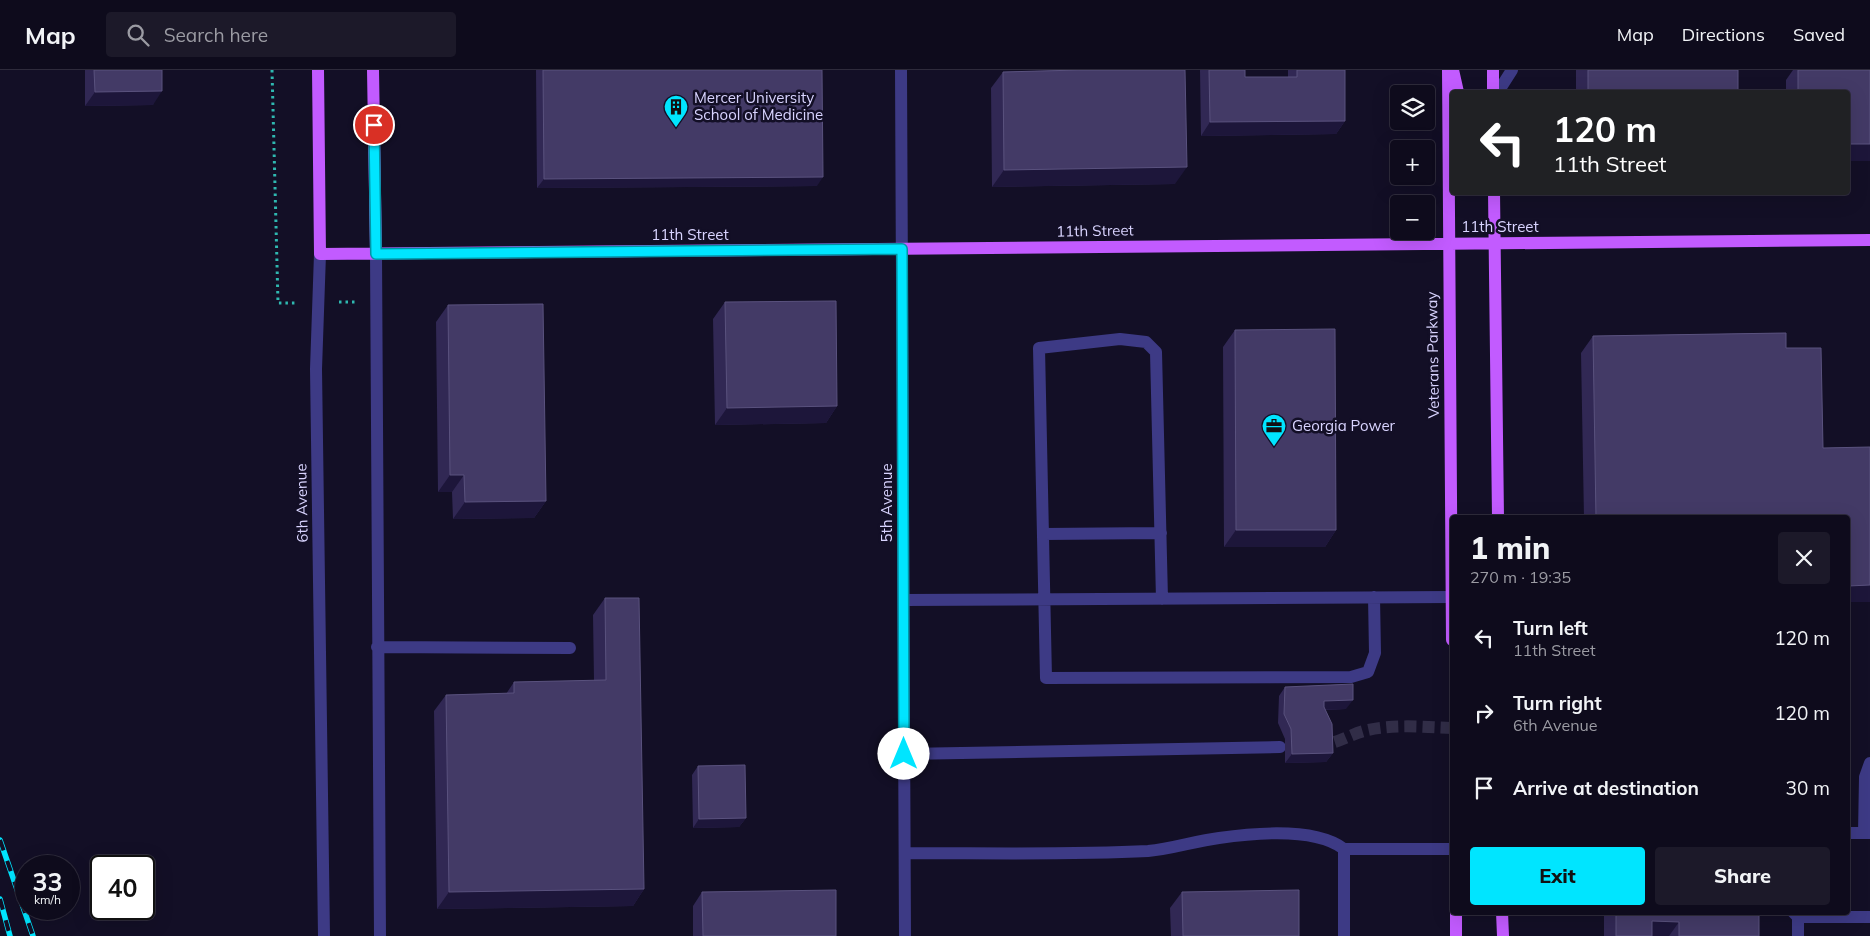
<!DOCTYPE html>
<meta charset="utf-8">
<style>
:root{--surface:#0e0b1c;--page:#1c1929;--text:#f1f3f6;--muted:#9b9ba3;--line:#2e2b3b;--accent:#00e5ff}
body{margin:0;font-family:Mulish,sans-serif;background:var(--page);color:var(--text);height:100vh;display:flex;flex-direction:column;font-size:19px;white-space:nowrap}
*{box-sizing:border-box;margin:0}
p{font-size:16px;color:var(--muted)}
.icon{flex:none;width:28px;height:28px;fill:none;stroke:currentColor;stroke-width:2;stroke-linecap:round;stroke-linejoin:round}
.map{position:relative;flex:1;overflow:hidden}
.side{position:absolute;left:1450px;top:445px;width:400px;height:400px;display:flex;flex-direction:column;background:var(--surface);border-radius:5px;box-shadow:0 5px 20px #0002,0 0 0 1px var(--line)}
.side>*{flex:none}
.guide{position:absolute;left:1450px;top:20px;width:400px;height:105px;border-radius:5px;box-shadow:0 5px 20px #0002,0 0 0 1px var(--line);background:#202124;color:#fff;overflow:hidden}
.tools{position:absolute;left:1390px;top:15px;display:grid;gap:10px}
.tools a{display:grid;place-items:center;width:45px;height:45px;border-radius:5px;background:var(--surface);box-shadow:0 5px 20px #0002,0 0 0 1px var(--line);font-size:25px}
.speed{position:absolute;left:15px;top:785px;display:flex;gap:10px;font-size:25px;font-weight:700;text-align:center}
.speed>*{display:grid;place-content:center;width:65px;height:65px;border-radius:50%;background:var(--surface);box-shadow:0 5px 20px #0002,0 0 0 1px var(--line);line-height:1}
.speed small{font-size:12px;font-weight:400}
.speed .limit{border:2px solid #111;border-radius:8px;background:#fff;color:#111}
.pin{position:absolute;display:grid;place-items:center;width:42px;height:42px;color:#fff;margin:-21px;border:2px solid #fff;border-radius:50%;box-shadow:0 1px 5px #0007}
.me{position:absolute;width:55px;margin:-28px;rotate:0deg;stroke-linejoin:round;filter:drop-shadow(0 0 4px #0008)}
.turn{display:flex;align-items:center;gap:18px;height:105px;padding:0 20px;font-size:22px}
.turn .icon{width:65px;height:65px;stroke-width:2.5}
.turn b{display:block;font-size:35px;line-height:42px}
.round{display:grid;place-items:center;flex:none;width:52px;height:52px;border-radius:5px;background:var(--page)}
.head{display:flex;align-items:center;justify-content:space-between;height:85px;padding:0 20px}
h1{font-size:30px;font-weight:800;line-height:38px}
.action{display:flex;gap:10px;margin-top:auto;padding:10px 20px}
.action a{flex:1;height:58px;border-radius:5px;background:var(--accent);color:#111;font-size:20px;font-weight:800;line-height:58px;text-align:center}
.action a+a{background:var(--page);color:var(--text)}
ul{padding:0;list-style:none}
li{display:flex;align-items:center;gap:15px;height:75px;padding:0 20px}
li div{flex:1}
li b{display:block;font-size:19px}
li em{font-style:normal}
header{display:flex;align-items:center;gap:30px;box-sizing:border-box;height:70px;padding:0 25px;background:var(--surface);border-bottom:1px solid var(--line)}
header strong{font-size:24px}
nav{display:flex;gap:28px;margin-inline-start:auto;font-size:18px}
.search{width:350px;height:45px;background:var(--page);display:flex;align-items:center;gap:12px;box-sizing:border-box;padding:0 18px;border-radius:5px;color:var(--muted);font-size:19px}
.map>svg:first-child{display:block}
</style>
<header>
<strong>Map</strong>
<div class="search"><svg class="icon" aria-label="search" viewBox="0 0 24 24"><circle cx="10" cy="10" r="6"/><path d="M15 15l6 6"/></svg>Search here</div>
<nav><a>Map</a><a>Directions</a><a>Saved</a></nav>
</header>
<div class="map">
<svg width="1870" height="866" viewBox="0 0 1870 866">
<rect width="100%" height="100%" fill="#130f26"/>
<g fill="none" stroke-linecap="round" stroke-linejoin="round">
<path stroke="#312d47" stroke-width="12" stroke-dasharray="12 6" stroke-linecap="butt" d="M 1317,675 C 1337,675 1349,664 1368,660 C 1395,654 1425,657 1452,658"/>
<path stroke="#2fb8b0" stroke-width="3" stroke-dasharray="2.5 4" stroke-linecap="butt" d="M 272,0 L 278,233 L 298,233
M 339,232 L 355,232"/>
<path stroke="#3d3a85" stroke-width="12" d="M 901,0 L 905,866
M 1498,22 L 1512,0
M 320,184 L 316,299 L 324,866
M 376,184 L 380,866
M 1043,464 L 1161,463
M 1162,529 L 1156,282 L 1146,272 L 1120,269 L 1039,278 L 1046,608 L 1351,607 L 1368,602 L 1375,583 L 1374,527
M 904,530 L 1452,527
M 377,577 L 570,578
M 905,684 L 1280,677
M 1848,763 L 1870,763
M 1864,763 L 1865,707 L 1870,693
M 1344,779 L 1344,866
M 905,783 C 986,783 1067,785 1148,781 C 1172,779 1195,771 1219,768 C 1254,763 1315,757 1344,779 L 1452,779
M 1793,842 L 1798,847 L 1870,847
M 1798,847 L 1798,866"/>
<path stroke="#c25bff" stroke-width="12" d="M 318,0 L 320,184 L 1870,170
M 373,0 L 376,184
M 1448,0 L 1452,570
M 1453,0 L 1458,22
M 1493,0 L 1493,22
M 1494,122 L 1498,448
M 1456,842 L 1456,866
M 1502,842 L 1503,866"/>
<defs>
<path id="rail" d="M 0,770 L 33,866
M 0,829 L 10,866"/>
</defs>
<use href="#rail" stroke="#00e5ff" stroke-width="5.5"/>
<use href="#rail" stroke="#130f26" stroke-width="4" stroke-dasharray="11" stroke-linecap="butt"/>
</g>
<path fill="#312854" d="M 85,0 L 162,0 L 153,35 L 85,36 Z
M 536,0 L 822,0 L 817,116 L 537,118 Z
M 1067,0 L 1185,0 L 1175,114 L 992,117 L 991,18 L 1003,2 Z
M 1200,0 L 1245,0 L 1245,7 L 1288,7 L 1288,0 L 1345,0 L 1345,51 L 1336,64 L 1201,66 Z
M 1576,0 L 1738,0 L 1738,22 L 1576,22 Z
M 1793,0 L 1870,0 L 1870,91 L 1848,91 L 1848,22 L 1786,22 L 1786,10 Z
M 725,232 L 837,336 L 826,353 L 715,355 L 713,249 Z
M 448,235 L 546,431 L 534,448 L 453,449 L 452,422 L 438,422 L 436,252 Z
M 1235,260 L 1336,460 L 1325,477 L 1224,477 L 1223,277 Z
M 1786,263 L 1786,278 L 1821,278 L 1823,378 L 1870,377 L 1870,532 L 1848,532 L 1848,448 L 1584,448 L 1581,283 L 1593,266 Z
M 605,528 L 644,819 L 633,836 L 437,839 L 434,641 L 446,625 L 506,624 L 514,612 L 594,611 L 593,545 Z
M 1285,617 L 1346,639 L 1325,640 L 1333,683 L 1326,692 L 1285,693 L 1285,669 L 1278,653 L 1279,626 Z
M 698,696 L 746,748 L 739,757 L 693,758 L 692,705 Z
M 702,822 L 836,866 L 693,866 L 693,836 Z
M 1182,822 L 1299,866 L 1171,866 L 1170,838 Z
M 1604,842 L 1759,842 L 1759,866 L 1604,866 Z"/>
<path fill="#1d163a" d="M 162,21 L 153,35 L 85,36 L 95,22 Z
M 1345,51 L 1336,64 L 1201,66 L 1210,52 Z
M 1848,74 L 1870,74 L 1870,91 L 1848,91 Z
M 1187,97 L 1175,114 L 992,117 L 1004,100 Z
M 823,107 L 817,116 L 537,118 L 544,109 Z
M 837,336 L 826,353 L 715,355 L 727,338 Z
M 450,405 L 464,405 L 452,422 L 438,422 Z
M 546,431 L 534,448 L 453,449 L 465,432 Z
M 1236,460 L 1336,460 L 1325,477 L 1224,477 Z
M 1870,515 L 1870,532 L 1848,532 L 1848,516 Z
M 1353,630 L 1346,639 L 1317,640 L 1324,631 Z
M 1333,683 L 1326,692 L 1285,693 L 1292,684 Z
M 746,748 L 739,757 L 693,758 L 699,749 Z
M 644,819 L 633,836 L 437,839 L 449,822 Z
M 1652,851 L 1679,852 L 1669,866 L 1642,866 Z"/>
<path fill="#433a66" stroke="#5a527e" d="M 94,0 L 162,0 L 162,21 L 95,22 Z
M 543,0 L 822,0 L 823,107 L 544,109 Z
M 1079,0 L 1185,0 L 1187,97 L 1004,100 L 1003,2 Z
M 1209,0 L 1245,0 L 1245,7 L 1297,7 L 1297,0 L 1345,0 L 1345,51 L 1210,52 Z
M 1588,0 L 1738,0 L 1738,22 L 1588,22 Z
M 1798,0 L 1870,0 L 1870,74 L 1848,74 L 1848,22 L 1798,22 Z
M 836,231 L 837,336 L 727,338 L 725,232 Z
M 543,234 L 546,431 L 465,432 L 464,405 L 450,405 L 448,235 Z
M 1335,259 L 1336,460 L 1236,460 L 1235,260 Z
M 1786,263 L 1786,278 L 1821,278 L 1823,378 L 1870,377 L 1870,515 L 1848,516 L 1848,448 L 1596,448 L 1593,266 Z
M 605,528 L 639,528 L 644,819 L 449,822 L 446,625 L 514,623 L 514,612 L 606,610 Z
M 1353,614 L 1353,630 L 1324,631 L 1324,637 L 1332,654 L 1333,683 L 1292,684 L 1291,659 L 1284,644 L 1285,617 Z
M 745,695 L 746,748 L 699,749 L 698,696 Z
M 836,820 L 836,866 L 703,866 L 702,822 Z
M 1299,820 L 1299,866 L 1183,866 L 1182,822 Z
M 1616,842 L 1759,842 L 1759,866 L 1679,866 L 1679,852 L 1652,851 L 1652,866 L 1616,866 Z"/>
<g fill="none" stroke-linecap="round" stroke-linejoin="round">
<defs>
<path id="route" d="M 374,55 L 376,184 L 902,179 L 904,684"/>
</defs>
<use href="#route" stroke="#0095a6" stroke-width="12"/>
<use href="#route" stroke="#00e5ff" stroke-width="9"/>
</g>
<defs>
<symbol id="building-pin" viewBox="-11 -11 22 30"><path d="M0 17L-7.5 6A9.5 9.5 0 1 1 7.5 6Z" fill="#00e5ff" stroke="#130f26"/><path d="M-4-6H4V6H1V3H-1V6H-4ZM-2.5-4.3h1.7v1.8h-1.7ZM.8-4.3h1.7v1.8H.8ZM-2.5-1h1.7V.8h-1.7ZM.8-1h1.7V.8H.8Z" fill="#111"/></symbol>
<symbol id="office-pin" viewBox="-11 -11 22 30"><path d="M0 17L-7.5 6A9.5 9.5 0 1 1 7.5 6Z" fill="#00e5ff" stroke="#130f26"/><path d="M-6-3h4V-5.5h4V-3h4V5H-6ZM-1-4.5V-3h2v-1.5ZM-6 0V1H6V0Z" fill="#111"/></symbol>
</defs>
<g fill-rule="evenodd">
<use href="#building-pin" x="662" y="23" width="28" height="38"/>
<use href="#office-pin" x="1260" y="342" width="28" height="38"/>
</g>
<g text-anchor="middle" stroke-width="5" stroke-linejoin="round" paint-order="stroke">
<g font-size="15" fill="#d9d4ff" stroke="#130f26" text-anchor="start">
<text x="694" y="33">Mercer University<tspan x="694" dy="17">School of Medicine</tspan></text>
<text x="1292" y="361">Georgia Power</text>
</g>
<g font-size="15" fill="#d9d4ff" stroke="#130f26">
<text x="1500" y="162">11th Street</text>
<text transform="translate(1095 161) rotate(-1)" y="5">11th Street</text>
<text x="690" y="170">11th Street</text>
<text transform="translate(1433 285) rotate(-91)" y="5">Veterans Parkway</text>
<text transform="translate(302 433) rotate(-91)" y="5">6th Avenue</text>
<text transform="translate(887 433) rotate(-90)" y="5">5th Avenue</text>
</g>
</g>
</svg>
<div class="tools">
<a><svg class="icon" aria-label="layers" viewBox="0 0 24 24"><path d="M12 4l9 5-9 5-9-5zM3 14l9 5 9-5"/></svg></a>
<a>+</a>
<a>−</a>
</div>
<div class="speed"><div>33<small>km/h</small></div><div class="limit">40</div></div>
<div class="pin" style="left:374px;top:55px;background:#d93025"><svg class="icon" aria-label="arrive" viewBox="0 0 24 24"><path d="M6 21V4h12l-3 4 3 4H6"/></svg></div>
<svg class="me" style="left:904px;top:684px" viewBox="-20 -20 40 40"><circle r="19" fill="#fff"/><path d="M0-13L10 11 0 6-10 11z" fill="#00e5ff"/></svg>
<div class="guide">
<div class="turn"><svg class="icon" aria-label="left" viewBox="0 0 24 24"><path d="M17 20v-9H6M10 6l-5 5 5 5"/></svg><div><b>120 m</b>11th Street</div></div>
</div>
<section class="side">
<div class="head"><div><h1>1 min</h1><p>270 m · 19:35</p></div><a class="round"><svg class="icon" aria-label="close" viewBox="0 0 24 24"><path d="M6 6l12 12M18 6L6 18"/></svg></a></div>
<ul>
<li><svg class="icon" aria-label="left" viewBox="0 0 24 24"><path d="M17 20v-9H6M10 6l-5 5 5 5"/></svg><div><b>Turn left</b><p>11th Street</p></div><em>120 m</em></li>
<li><svg class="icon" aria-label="right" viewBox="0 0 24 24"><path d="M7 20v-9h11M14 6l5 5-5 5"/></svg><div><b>Turn right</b><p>6th Avenue</p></div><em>120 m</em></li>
<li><svg class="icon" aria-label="arrive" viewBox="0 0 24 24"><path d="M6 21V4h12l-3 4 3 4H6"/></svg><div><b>Arrive at destination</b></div><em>30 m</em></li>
</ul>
<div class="action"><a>Exit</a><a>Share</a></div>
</section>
</div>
